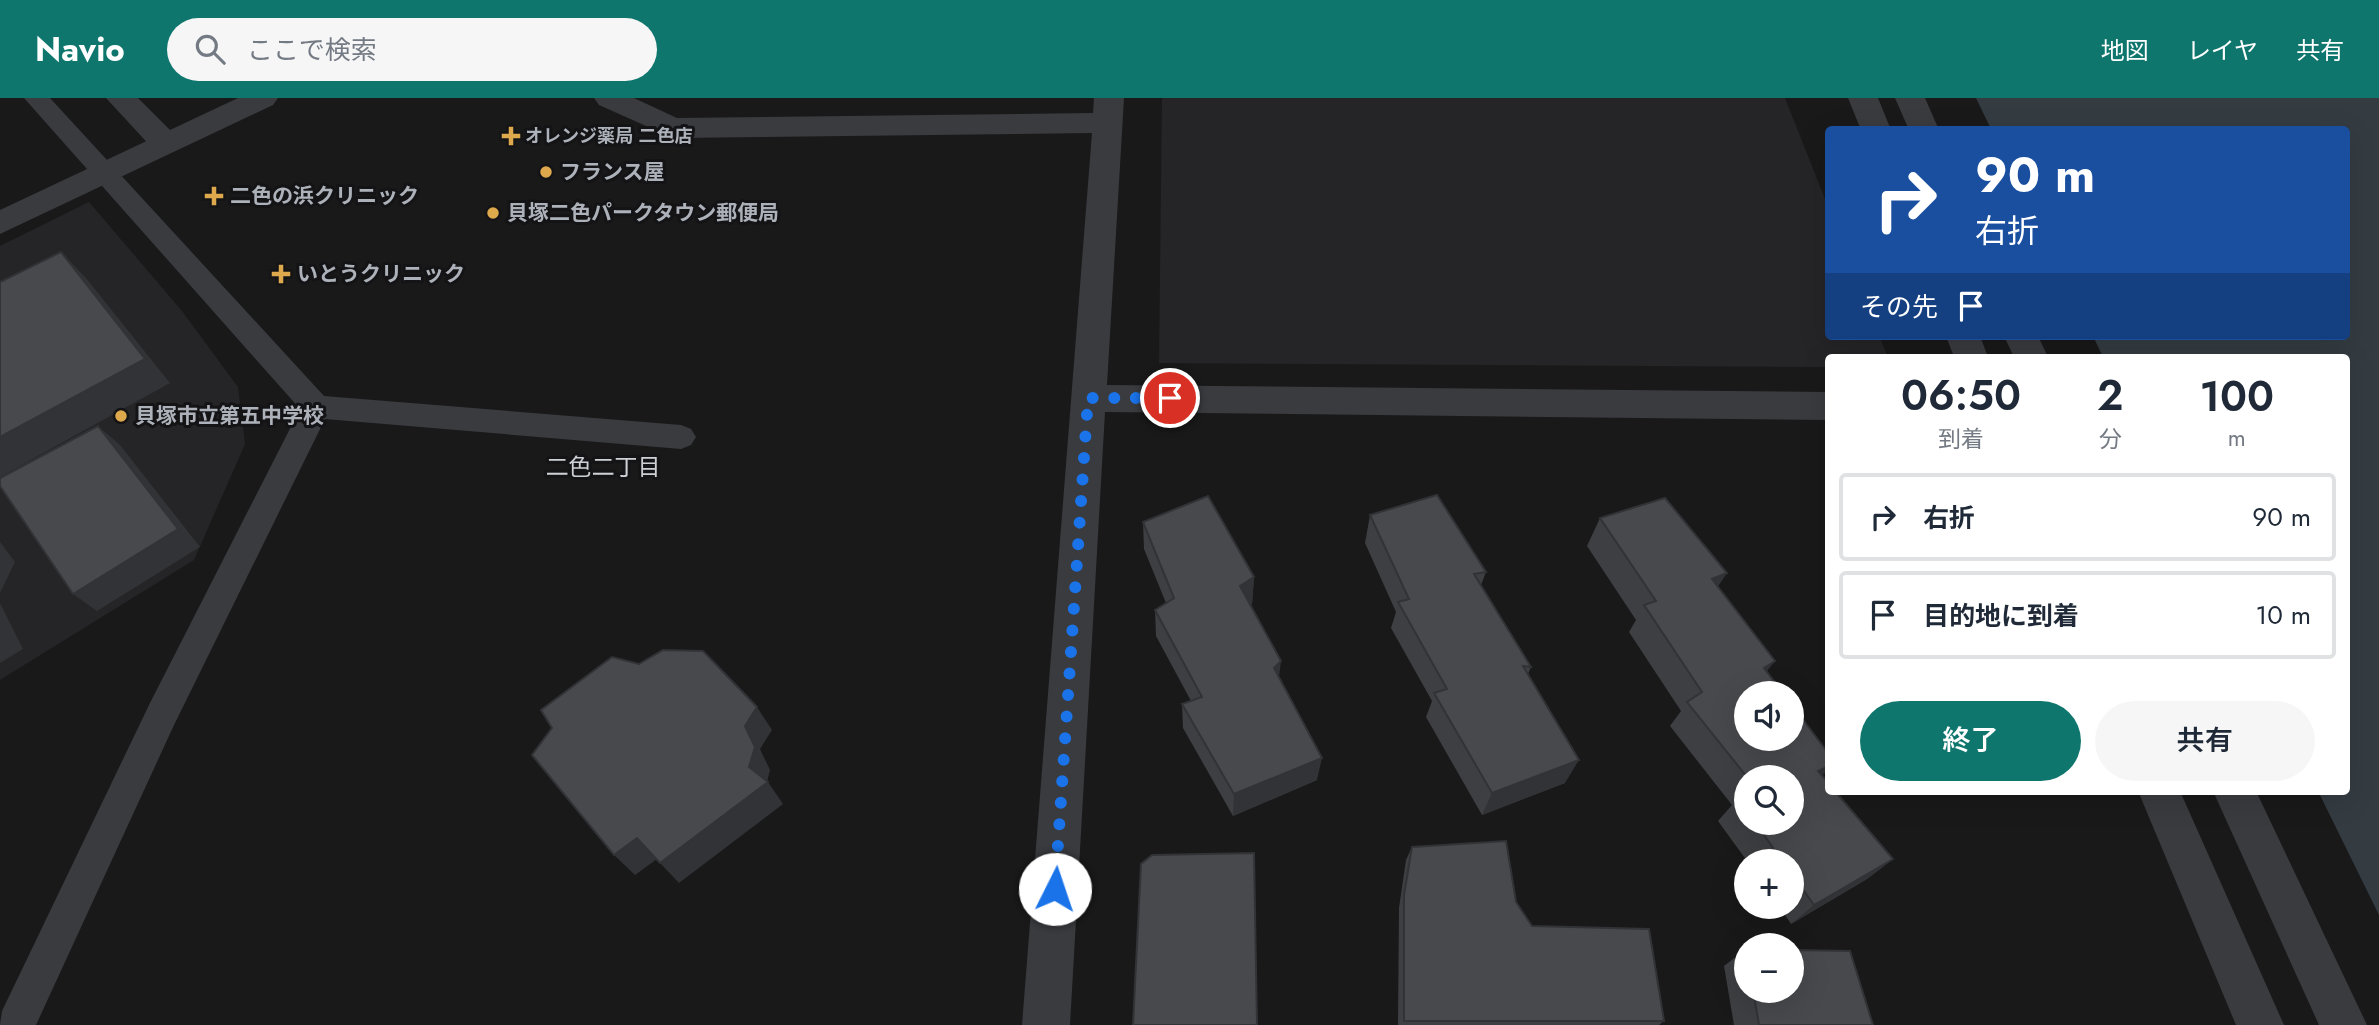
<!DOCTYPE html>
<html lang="ja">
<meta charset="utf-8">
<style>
:root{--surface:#fff;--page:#f6f6f7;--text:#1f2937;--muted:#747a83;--line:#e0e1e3;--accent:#0f766e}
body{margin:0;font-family:Jost,"Noto Sans JP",sans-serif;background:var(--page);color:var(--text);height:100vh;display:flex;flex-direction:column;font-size:26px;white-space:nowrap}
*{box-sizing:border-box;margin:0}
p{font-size:23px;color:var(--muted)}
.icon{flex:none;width:38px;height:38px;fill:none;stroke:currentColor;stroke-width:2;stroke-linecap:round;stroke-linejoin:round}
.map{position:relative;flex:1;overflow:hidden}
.panel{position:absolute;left:1825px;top:256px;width:525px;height:441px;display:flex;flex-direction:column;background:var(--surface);border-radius:7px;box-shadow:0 7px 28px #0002}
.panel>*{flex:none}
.top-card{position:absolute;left:1825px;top:28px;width:525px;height:214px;border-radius:7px;box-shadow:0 7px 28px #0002;background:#1a4fa0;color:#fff;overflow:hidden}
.fabs{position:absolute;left:1734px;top:583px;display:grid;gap:14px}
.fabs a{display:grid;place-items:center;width:70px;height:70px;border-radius:50%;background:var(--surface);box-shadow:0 7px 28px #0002;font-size:35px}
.pin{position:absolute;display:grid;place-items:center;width:60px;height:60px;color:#fff;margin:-30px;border:4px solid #fff;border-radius:50%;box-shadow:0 2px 7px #0007}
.me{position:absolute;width:77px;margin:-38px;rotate:4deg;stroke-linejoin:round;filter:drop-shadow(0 0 5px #0008)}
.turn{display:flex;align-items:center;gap:24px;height:147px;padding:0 35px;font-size:32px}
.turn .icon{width:91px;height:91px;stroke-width:2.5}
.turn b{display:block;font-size:49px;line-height:60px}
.then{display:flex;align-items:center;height:66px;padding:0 35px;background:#0003;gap:14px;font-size:26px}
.eta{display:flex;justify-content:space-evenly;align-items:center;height:119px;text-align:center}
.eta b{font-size:42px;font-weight:600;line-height:49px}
.primary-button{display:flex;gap:14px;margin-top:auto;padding:14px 35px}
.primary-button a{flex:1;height:80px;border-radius:42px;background:var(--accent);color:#fff;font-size:28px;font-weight:600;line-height:80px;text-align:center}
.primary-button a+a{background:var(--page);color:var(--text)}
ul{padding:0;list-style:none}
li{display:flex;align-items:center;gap:21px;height:88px;margin:0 14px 10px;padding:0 21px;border:4px solid var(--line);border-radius:7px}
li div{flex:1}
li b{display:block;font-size:26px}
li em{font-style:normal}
header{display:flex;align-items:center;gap:42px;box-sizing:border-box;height:98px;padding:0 35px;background:var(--accent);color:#fff}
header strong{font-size:33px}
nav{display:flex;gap:38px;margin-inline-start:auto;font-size:24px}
.search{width:490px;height:63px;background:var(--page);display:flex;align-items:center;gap:18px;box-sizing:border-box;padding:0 24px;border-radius:38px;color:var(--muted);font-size:26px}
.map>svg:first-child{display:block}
</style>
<header>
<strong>Navio</strong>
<div class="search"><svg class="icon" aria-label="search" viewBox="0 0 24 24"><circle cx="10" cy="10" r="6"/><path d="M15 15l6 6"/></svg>ここで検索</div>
<nav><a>地図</a><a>レイヤ</a><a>共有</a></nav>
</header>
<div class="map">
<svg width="2379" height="927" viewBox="0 0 2379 927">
<rect width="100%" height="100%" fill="#19191a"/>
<path fill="#252527" d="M 1162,0 L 1785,0 L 1829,111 L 1829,238 L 1879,238 L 1888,259 L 1829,259 L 1829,269 L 1159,265 Z
M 89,104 L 182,213 L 238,289 L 245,346 L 194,462 L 0,582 L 0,148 Z"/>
<path fill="#343c42" d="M 1976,0 L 2379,0 L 2379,817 L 2318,693 L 2347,693 L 2347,259 L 2103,259 L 2093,238 L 2347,238 L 2347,32 L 1991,31 Z"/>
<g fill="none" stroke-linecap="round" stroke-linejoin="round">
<path fill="#3a3b3f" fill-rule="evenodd" d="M 24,0 L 50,0 L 324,298 L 681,327 L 691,331 L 696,339 L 691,347 L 681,351 L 325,321 L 174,627 L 36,927 L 0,927 L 2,913 L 150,605 L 300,311 Z"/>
<path fill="#3a3b3f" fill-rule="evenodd" d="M 106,0 L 138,0 L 176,38 L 180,45 L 176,52 L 165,55 L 154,52 Z
M 594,0 L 634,0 L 677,20 L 1093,15 L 1094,0 L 1124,0 L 1107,287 L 1829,294 L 1829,322 L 1105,314 L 1070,927 L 1022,927 L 1092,35 L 673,40 L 599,7 Z"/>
<path fill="#3a3b3f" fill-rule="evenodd" d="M 238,0 L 278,0 L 273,7 L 0,136 L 0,112 Z
M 1848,0 L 1878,0 L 1891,32 L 1861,32 Z
M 1895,0 L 1925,0 L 1939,32 L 1909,32 Z
M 1946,238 L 1980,238 L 1988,259 L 1954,259 Z
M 2004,238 L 2038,238 L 2048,259 L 2014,259 Z
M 2138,693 L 2180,693 L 2284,927 L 2236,927 Z
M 2213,693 L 2256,693 L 2367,927 L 2319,927 Z"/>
</g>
<path fill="#3e3f42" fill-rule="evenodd" d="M 1370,417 L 1486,474 L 1481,487 L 1531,569 L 1528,576 L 1565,685 L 1482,717 L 1426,619 L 1432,603 L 1391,530 L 1396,514 L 1365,445 Z
M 1600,420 L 1718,489 L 1767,573 L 1822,678 L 1893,761 L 1867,781 L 1791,826 L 1779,808 L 1792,808 L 1792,763 L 1747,763 L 1718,723 L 1732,707 L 1670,628 L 1681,613 L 1629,534 L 1636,522 L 1587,448 ZM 1746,679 L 1792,679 L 1792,724 L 1746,724 Z
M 1143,424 L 1254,479 L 1252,506 L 1250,507 L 1317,682 L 1233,718 L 1183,630 L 1182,606 L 1191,603 L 1156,538 L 1155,512 L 1166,505 L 1144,451 Z
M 1412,749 L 1516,804 L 1532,828 L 1664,923 L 1659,927 L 1398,927 L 1399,810 L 1406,762 Z
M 1746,851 L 1746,892 L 1792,892 L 1873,927 L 1734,927 L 1724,868 Z"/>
<path fill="#323336" d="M 61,154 L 86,180 L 170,285 L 0,379 L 0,339 Z
M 98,328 L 120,347 L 200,449 L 97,513 L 73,496 Z
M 0,444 L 15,464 L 0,495 Z
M 1727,475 L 1709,502 L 1712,481 Z
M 1254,479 L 1252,506 L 1238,514 L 1240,488 Z
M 0,505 L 23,551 L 0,565 Z
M 1281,563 L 1278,587 L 1274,570 Z
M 1775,563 L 1755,588 L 1764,570 Z
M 757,609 L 772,632 L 760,651 L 770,672 L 767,684 L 768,684 L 783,706 L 679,785 L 660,765 L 749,669 L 745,628 Z
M 1322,660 L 1317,682 L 1233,718 L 1234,696 Z
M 1579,662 L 1565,685 L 1482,717 L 1492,695 Z
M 1829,668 L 1829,671 L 1812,687 L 1818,673 Z
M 637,740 L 657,761 L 635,777 L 614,757 Z
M 1893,761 L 1867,781 L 1791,826 L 1814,807 Z"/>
<path fill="#48494d" stroke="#323336" stroke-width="2" d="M 61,154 L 145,261 L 0,339 L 0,184 Z
M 98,328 L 178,431 L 73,496 L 0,388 L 0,380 Z
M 1437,397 L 1486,474 L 1474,476 L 1531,569 L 1523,568 L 1579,662 L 1492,695 L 1434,595 L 1447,591 L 1398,504 L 1409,501 L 1370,417 Z
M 1208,398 L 1254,479 L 1240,488 L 1281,563 L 1274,570 L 1322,660 L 1234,696 L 1182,606 L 1202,599 L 1155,512 L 1174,500 L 1143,424 Z
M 1665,400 L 1727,475 L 1712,481 L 1775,563 L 1764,570 L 1783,595 L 1746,595 L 1746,640 L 1792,640 L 1792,607 L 1829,656 L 1829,668 L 1818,673 L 1829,685 L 1829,693 L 1835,693 L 1893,761 L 1814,807 L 1792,776 L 1792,763 L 1782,763 L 1755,724 L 1792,724 L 1792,679 L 1747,679 L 1687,604 L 1702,594 L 1644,507 L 1656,503 L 1600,420 Z
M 663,552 L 703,553 L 757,609 L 745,628 L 755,649 L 749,669 L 768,684 L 660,765 L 637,740 L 614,757 L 532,657 L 552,630 L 541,612 L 612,559 L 639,566 Z
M 1746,697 L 1746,713 L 1738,701 Z
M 1506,743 L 1516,804 L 1532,828 L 1649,831 L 1664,923 L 1404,923 L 1404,797 L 1412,749 Z
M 1254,755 L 1257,927 L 1133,927 L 1141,766 L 1152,757 Z
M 1792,852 L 1850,853 L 1873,927 L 1759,927 L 1753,892 L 1792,892 Z"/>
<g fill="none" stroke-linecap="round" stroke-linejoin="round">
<path stroke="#1a73e8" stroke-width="12" stroke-dasharray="0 21.6" d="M 1055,791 L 1088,300 L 1170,300"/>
</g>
<g fill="#dea84d" stroke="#141416" stroke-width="2.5">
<path d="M507.5 27.5h7v7h7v7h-7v7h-7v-7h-7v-7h7z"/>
<circle cx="546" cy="74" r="7"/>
<path d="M210.5 87.5h7v7h7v7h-7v7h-7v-7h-7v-7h7z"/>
<circle cx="493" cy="115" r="7"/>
<path d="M277.5 165.5h7v7h7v7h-7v7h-7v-7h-7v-7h7z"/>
<circle cx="121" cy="318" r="7"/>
</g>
<g text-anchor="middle" stroke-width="6" stroke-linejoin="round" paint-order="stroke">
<g font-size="18" font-weight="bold" fill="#adb1b9" stroke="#141416" text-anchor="start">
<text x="525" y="44">オレンジ薬局 二色店</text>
</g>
<g font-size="21" font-weight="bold" fill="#adb1b9" stroke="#141416" text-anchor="start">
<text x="560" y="81">フランス屋</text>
<text x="230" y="105">二色の浜クリニック</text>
<text x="507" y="122">貝塚二色パークタウン郵便局</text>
<text x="297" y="183">いとうクリニック</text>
<text x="135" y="325">貝塚市立第五中学校</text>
</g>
<g font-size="23" fill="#cdd0d5" stroke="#141416">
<text x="603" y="377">二色二丁目</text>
</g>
</g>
</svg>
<div class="fabs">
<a><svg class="icon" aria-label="sound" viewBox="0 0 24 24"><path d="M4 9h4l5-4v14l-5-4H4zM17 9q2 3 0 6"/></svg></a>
<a><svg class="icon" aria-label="search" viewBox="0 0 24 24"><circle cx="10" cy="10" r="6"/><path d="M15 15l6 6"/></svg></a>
<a>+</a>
<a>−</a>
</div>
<div class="pin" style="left:1170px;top:300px;background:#d93025"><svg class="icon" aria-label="arrive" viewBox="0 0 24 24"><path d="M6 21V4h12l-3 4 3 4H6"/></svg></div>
<svg class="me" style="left:1055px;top:791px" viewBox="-20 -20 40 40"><circle r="19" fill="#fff"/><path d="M0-13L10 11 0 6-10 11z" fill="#1a73e8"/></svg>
<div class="top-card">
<div class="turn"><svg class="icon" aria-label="right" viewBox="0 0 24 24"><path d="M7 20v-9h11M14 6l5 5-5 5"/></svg><div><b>90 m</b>右折</div></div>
<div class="then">その先<svg class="icon" aria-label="arrive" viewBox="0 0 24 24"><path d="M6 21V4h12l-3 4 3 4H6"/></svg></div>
</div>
<section class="panel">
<div class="eta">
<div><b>06:50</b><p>到着</p></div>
<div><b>2</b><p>分</p></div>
<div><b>100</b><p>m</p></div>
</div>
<ul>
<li><svg class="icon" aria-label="right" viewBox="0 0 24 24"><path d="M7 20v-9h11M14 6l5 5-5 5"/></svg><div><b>右折</b></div><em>90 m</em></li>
<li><svg class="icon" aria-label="arrive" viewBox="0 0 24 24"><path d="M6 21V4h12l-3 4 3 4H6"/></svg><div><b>目的地に到着</b></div><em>10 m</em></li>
</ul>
<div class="primary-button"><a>終了</a><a>共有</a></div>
</section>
</div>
